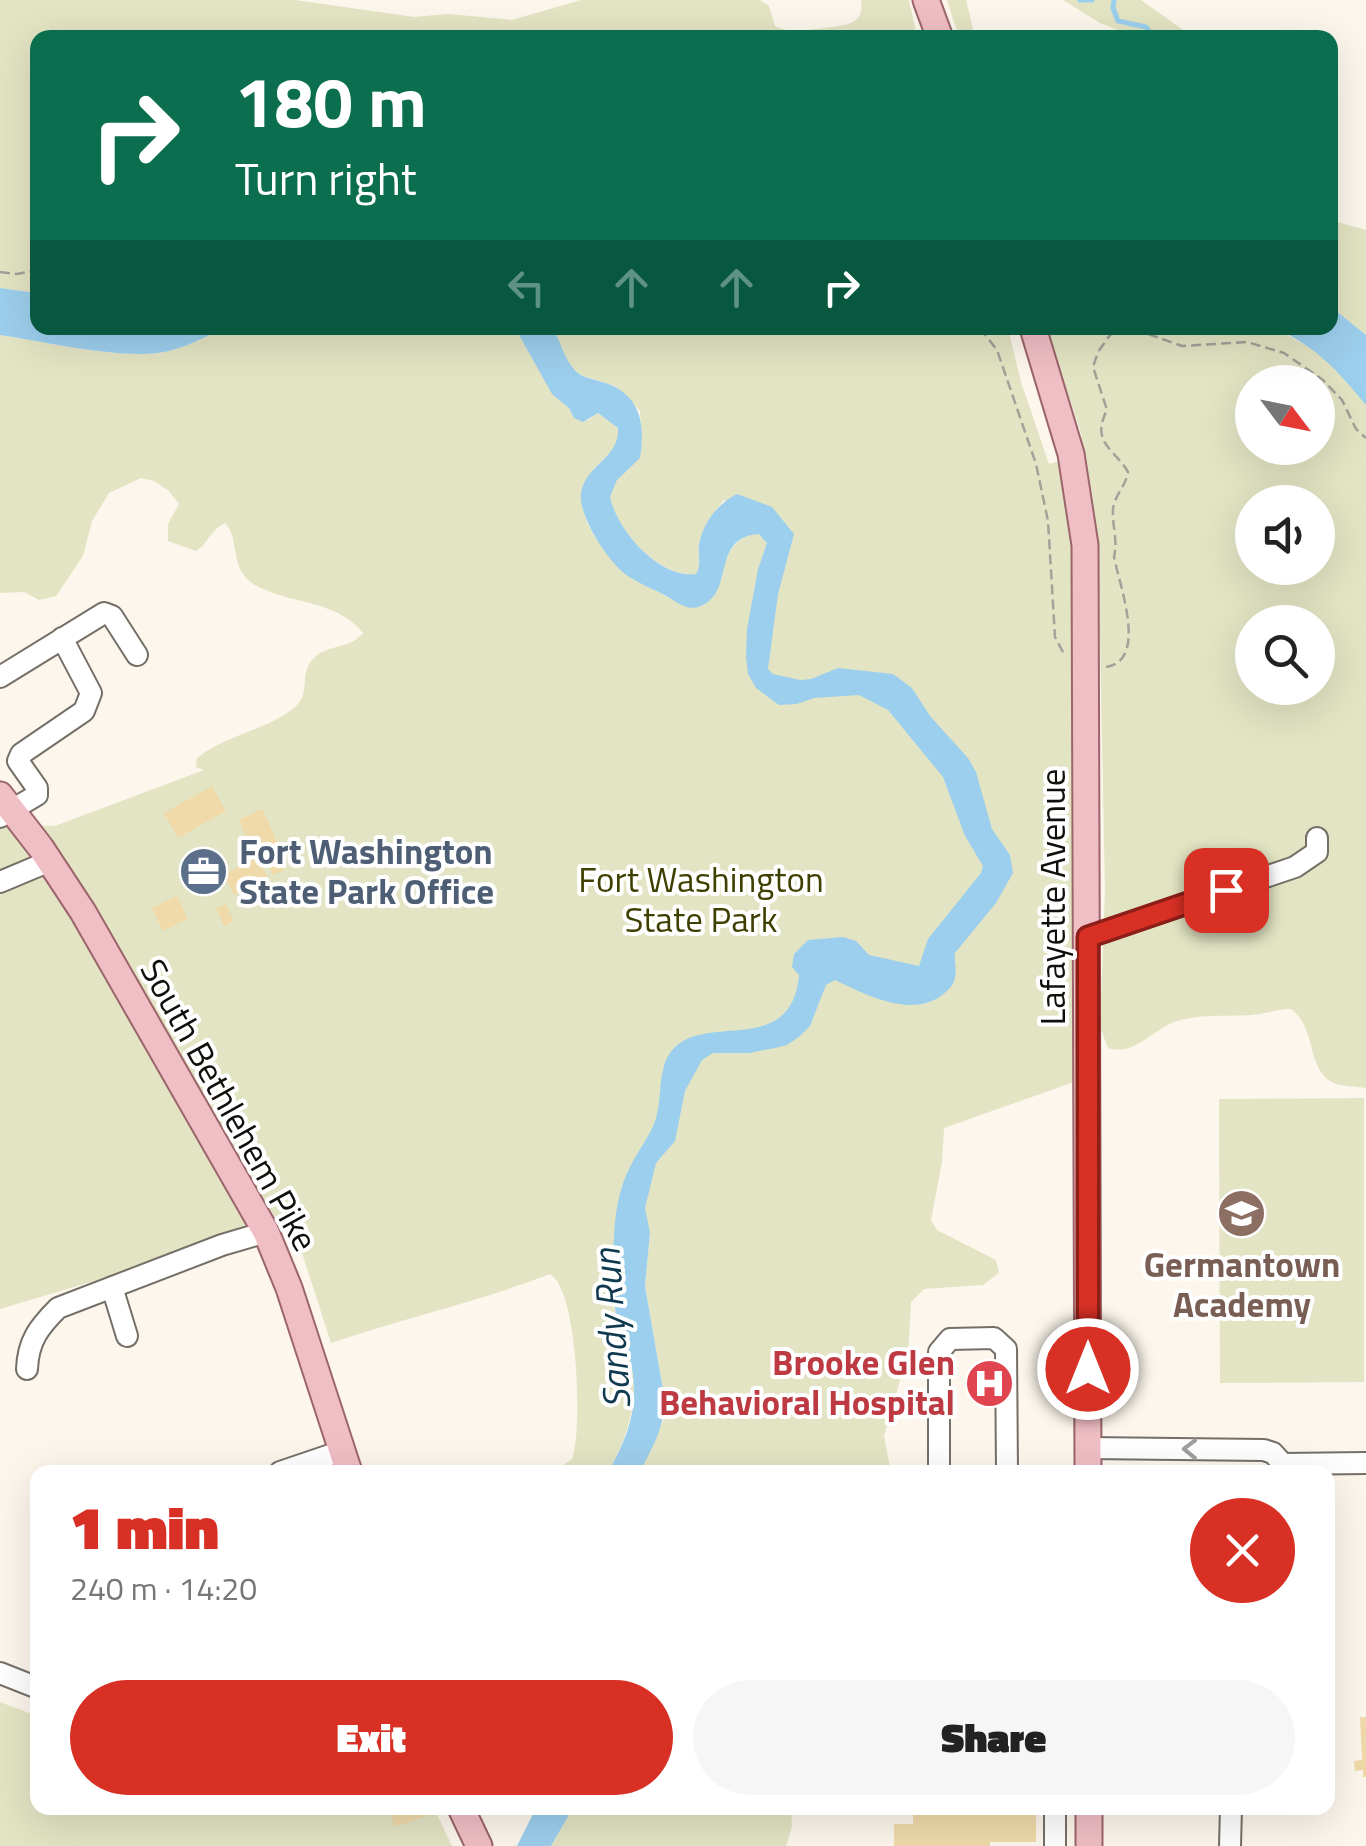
<!DOCTYPE html>
<meta charset="utf-8">
<style>
:root{--surface:#fff;--page:#f6f6f6;--text:#222;--muted:#767676;--accent:#d93025}
body{margin:0;font-family:"Titillium Web",sans-serif;background:var(--page);color:var(--text);height:100vh;display:flex;flex-direction:column;font-size:38px;white-space:nowrap}
*{box-sizing:border-box;margin:0}
p{font-size:32px;color:var(--muted)}
.icon{flex:none;width:55px;height:55px;fill:none;stroke:currentColor;stroke-width:2;stroke-linecap:round;stroke-linejoin:round}
.map{position:relative;flex:1;overflow:hidden}
.details{position:absolute;left:30px;top:1465px;width:1305px;height:350px;display:flex;flex-direction:column;background:var(--surface);border-radius:20px;box-shadow:0 10px 40px #0002}
.details>*{flex:none}
.top-card{position:absolute;left:30px;top:30px;width:1308px;height:305px;border-radius:20px;box-shadow:0 10px 40px #0002;background:#0b6e4f;color:#fff;overflow:hidden}
.needle{width:65px;rotate:122deg}
.buttons{position:absolute;left:1235px;top:365px;display:grid;gap:20px}
.buttons a{display:grid;place-items:center;width:100px;height:100px;border-radius:50%;background:var(--surface);box-shadow:0 10px 40px #0002;font-size:50px}
.pin{position:absolute;display:grid;place-items:center;width:85px;height:85px;color:#fff;margin:-42px;border-radius:20px;box-shadow:0 5px 15px #0006}
.me{position:absolute;width:110px;margin:-55px;rotate:0deg;stroke-linejoin:round;filter:drop-shadow(0 0 8px #0008)}
.turn{display:flex;align-items:center;gap:35px;height:210px;padding:0 40px;font-size:45px}
.turn .icon{width:130px;height:130px;stroke-width:2.5}
.turn b{display:block;font-size:70px;line-height:85px}
.lanes{display:flex;align-items:center;height:95px;padding:0 40px;background:#0003;justify-content:center;gap:50px;direction:ltr}
.lanes .off{opacity:.35}
.round{display:grid;place-items:center;flex:none;width:105px;height:105px;border-radius:52px;background:var(--page)}
.overview{display:flex;align-items:center;justify-content:space-between;height:170px;padding:0 40px}
h1{font-size:60px;font-weight:800;line-height:75px;color:var(--accent)}
.cta{display:flex;gap:20px;margin-top:auto;padding:20px 40px}
.cta a{flex:1;height:115px;border-radius:60px;background:var(--accent);color:#fff;font-size:40px;font-weight:800;line-height:115px;text-align:center}
.cta a+a{background:var(--page);color:var(--text)}
.map>svg:first-child{display:block}
</style>
<div class="map">
<svg width="1366" height="1846" viewBox="0 0 1366 1846">
<rect width="100%" height="100%" fill="#fcf6ec"/>
<path fill="#e2e4c3" fill-rule="evenodd" d="M 0,0 L 295,0 L 414,17 L 448,14 L 512,20 L 581,0 L 760,0 L 769,6 L 775,26 C 792,34 806,30 823,28 C 841,26 866,26 861,0 L 909,0 L 917,37 L 38,38 L 37,293 L 0,288 Z
M 947,0 L 966,0 L 975,37 L 959,37 Z
M 1063,0 L 1141,0 L 1193,37 L 1136,37 L 1100,23 Z
M 1330,220 L 1366,230 L 1366,335 L 1330,306 Z
M 225,328 L 515,328 L 552,393 L 569,408 L 574,418 L 588,420 L 598,413 L 618,428 C 620,452 603,456 591,473 C 558,525 630,578 669,598 L 722,579 C 725,556 733,537 759,533 L 767,543 L 760,565 L 789,556 L 724,500 C 714,513 703,527 699,543 C 697,555 703,564 696,574 C 659,578 617,530 609,497 L 617,480 L 642,444 L 640,411 L 615,386 L 578,374 L 568,362 L 553,328 L 1008,328 L 1021,382 L 1049,464 L 1060,461 L 1073,501 L 1077,1081 L 944,1128 L 942,1162 L 931,1220 L 937,1230 L 996,1260 L 999,1273 L 983,1285 L 924,1289 L 911,1302 L 908,1353 L 884,1436 L 891,1472 L 640,1472 L 664,1419 L 665,1401 L 645,1286 L 650,1233 L 614,1244 C 613,1262 611,1281 613,1299 C 615,1316 622,1329 627,1344 C 642,1391 631,1431 608,1472 L 540,1472 L 545,1467 L 562,1466 L 572,1459 C 583,1430 578,1290 550,1274 C 478,1302 404,1318 331,1343 L 295,1231 L 248,1235 L 0,1309 L 0,823 L 55,826 L 204,770 L 196,767 L 197,758 C 227,734 266,731 295,707 C 312,692 298,673 314,658 C 328,644 351,649 363,633 C 336,599 291,605 255,585 C 228,569 241,539 225,523 C 209,531 209,543 196,551 L 168,541 L 168,524 L 179,504 L 169,491 L 154,481 L 141,478 L 109,493 L 92,521 L 83,556 L 56,596 L 39,600 L 24,592 L 0,593 L 0,335 C 46,342 114,358 158,353 C 182,350 205,337 225,328 Z
M 1046,328 L 1275,328 L 1317,352 L 1345,376 L 1366,405 L 1366,1088 C 1355,1086 1344,1087 1334,1083 C 1306,1071 1317,1027 1291,1009 C 1280,1009 1271,1012 1260,1014 C 1230,1018 1201,1012 1172,1023 C 1151,1032 1133,1056 1108,1048 L 1100,1027 L 1105,892 L 1098,537 L 1081,433 ZM 1252,382 L 1318,382 L 1318,448 L 1252,448 ZM 1252,502 L 1318,502 L 1318,568 L 1252,568 ZM 1252,622 L 1318,622 L 1318,688 L 1252,688 Z
M 1364,1098 L 1364,1382 L 1220,1383 L 1219,1099 Z
M 0,1702 L 37,1716 L 38,1808 L 434,1808 L 452,1846 L 0,1846 Z
M 573,1808 L 791,1808 L 792,1826 L 786,1846 L 551,1846 Z"/>
<path fill="#9ccfed" d="M 0,288 L 37,293 L 38,328 L 225,328 C 205,337 182,350 158,353 C 114,358 46,342 0,335 Z
M 1330,306 L 1366,335 L 1366,405 C 1336,369 1319,349 1275,328 L 1330,328 Z
M 515,328 L 553,328 C 561,342 566,366 581,375 C 589,379 601,381 611,385 C 642,399 645,427 640,458 L 617,480 L 610,497 C 617,530 659,579 696,574 C 703,563 696,553 700,540 C 705,520 719,503 737,494 L 772,507 L 794,534 L 778,594 L 768,669 L 773,674 L 800,680 L 811,679 L 838,668 L 893,674 L 912,688 L 930,716 L 968,758 L 976,772 L 992,829 L 1010,855 L 1013,873 L 996,903 L 955,953 C 954,961 957,971 955,977 C 954,986 947,991 941,996 C 910,1018 864,994 835,980 L 826,985 L 810,1026 L 800,1036 L 787,1045 L 775,1048 L 749,1053 L 713,1053 L 702,1060 L 685,1091 L 675,1141 L 656,1163 L 645,1208 L 650,1233 L 645,1286 L 665,1401 C 664,1428 652,1448 640,1472 L 608,1472 C 632,1430 641,1398 628,1350 C 625,1337 619,1326 616,1314 C 611,1290 612,1263 614,1238 C 615,1213 619,1187 631,1165 C 639,1149 651,1135 656,1118 C 661,1101 659,1082 664,1066 C 685,999 791,1068 799,975 L 792,967 L 794,954 L 808,940 L 843,937 L 856,941 L 869,955 L 919,966 L 928,939 L 981,873 L 983,866 L 965,836 L 943,777 L 888,710 L 859,695 L 814,698 L 797,704 L 779,705 L 756,688 L 748,674 L 746,657 L 747,629 L 758,569 L 767,543 L 759,534 C 710,538 736,591 701,606 C 688,612 677,602 666,596 C 652,588 637,583 625,574 C 608,561 578,516 581,493 C 585,465 620,458 618,428 L 598,413 L 583,422 L 574,418 L 569,408 L 552,394 Z
M 536,1808 L 573,1808 L 551,1846 L 517,1846 Z"/>
<g fill="none" stroke-linecap="round" stroke-linejoin="round">
<path stroke="#9ccfed" stroke-width="5" d="M 1080,0 L 1092,0
M 1114,0 L 1113,8 L 1118,21 L 1146,27 L 1154,38"/>
</g>
<path fill="#f0daaa" d="M 212,786 L 226,811 L 178,838 L 164,813 Z
M 262,809 L 279,845 L 256,856 L 239,820 Z
M 277,854 L 284,870 L 273,875 L 265,860 Z
M 258,858 L 268,879 L 234,895 L 224,874 Z
M 177,896 L 188,919 L 163,931 L 152,908 Z
M 226,904 L 234,921 L 224,926 L 216,908 Z
M 1360,1717 L 1366,1717 L 1366,1777 L 1363,1777 L 1363,1770 L 1355,1771 L 1354,1761 L 1362,1760 Z
M 388,1808 L 435,1808 L 437,1812 L 395,1827 Z
M 913,1808 L 1036,1808 L 1036,1842 L 990,1842 L 990,1846 L 894,1846 L 894,1824 L 913,1824 Z"/>
<g fill="none" stroke-linecap="round" stroke-linejoin="round">
<defs>
<path id="minor" d="M 0,677 L 104,613 L 112,616 L 137,655
M 0,817 L 37,795 L 37,788 L 18,761 L 21,754 L 84,711 L 91,693 L 62,638
M 0,882 L 50,861
M 1088,937 L 1295,867 L 1317,852 L 1317,838
M 112,1287 L 127,1336
M 27,1369 C 28,1341 39,1327 58,1308 L 222,1245 L 266,1232
M 1088,1448 L 1264,1450 L 1273,1453 L 1283,1464 L 1366,1463
M 280,1472 L 342,1451
M 939,1472 L 939,1352 L 950,1339 L 994,1338 L 1006,1349 L 1007,1472
M 0,1673 L 38,1688
M 1055,1808 L 1055,1846
M 1230,1846 L 1231,1808"/>
<path id="major" d="M 926,0 L 940,38
M 1033,328 L 1071,454 L 1085,545 L 1088,1472
M 0,795 L 41,848 L 83,912 L 266,1232 L 289,1288 L 349,1472
M 461,1808 L 479,1846
M 1089,1846 L 1089,1808"/>
</defs>
<use href="#minor" stroke="#757067" stroke-width="24"/>
<use href="#major" stroke="#9b656b" stroke-width="29"/>
<path stroke="#a5a199" stroke-width="2.5" stroke-dasharray="10 5" stroke-linecap="butt" d="M 0,272 L 17,274 L 38,270
M 980,328 L 997,350 L 1036,464 L 1048,521 L 1055,637 L 1065,656
M 1106,667 C 1148,661 1120,587 1114,557 C 1118,540 1112,525 1113,509 C 1115,494 1126,486 1128,472 C 1115,449 1090,443 1107,410 L 1093,367 L 1098,352 L 1110,335 L 1122,329 L 1137,330 L 1182,346 L 1247,342 L 1284,353 L 1323,380 L 1342,400 L 1356,429 L 1366,438"/>
<use href="#minor" stroke="#fff" stroke-width="20"/>
<use href="#major" stroke="#f0bec5" stroke-width="25"/>
</g>
<defs><path id="oneway-chevron" d="M-2-3.5L2.5 0L-2 3.5" fill="none" stroke-width="1.6" stroke-linecap="round" stroke-linejoin="round" transform="scale(2.5)"/></defs>
<use stroke="#a09f9e" href="#oneway-chevron" transform="translate(1190 1449) rotate(-179)"/>
<g fill="none" stroke-linecap="round" stroke-linejoin="round">
<defs>
<path id="route" d="M 1088,1369 L 1088,937 L 1226,890"/>
</defs>
<use href="#route" stroke="#8d1f18" stroke-width="25"/>
<use href="#route" stroke="#d93025" stroke-width="18"/>
</g>
<defs>
<symbol id="office-disc" viewBox="-11 -11 22 22"><circle r="9.5" fill="#5c6f8a" stroke="#fff"/><path d="M-6-3h4V-5.5h4V-3h4V5H-6ZM-1-4.5V-3h2v-1.5ZM-6 0V1H6V0Z" fill="#fff"/></symbol>
<symbol id="school-disc" viewBox="-11 -11 22 22"><circle r="9.5" fill="#8d6e63" stroke="#fff"/><path d="M0-5L7-2L0 1L-7-2ZM-4 1L0 2.5L4 1V4Q0 6-4 4Z" fill="#fff"/></symbol>
<symbol id="hospital-disc" viewBox="-11 -11 22 22"><circle r="9.5" fill="#e0444e" stroke="#fff"/><path d="M-5-5h3v3.5h4V-5h3V5h-3V1.5h-4V5h-3Z" fill="#fff"/></symbol>
</defs>
<g fill-rule="evenodd">
<use href="#office-disc" x="176" y="844" width="55" height="55"/>
<use href="#school-disc" x="1214" y="1186" width="55" height="55"/>
<use href="#hospital-disc" x="962" y="1356" width="55" height="55"/>
</g>
<g text-anchor="middle" stroke-width="8" stroke-linejoin="round" paint-order="stroke">
<g font-size="35" font-weight="bold" fill="#4e5e75" stroke="#fff" text-anchor="start">
<text x="239" y="864">Fort Washington<tspan x="239" dy="40">State Park Office</tspan></text>
</g>
<g font-size="35" fill="#3f3f00" stroke="#fff">
<text x="701" y="892">Fort Washington<tspan x="701" dy="40">State Park</tspan></text>
</g>
<g font-size="35" fill="#110f0c" stroke="#fff">
<text transform="translate(1053 897) rotate(-90)" y="12">Lafayette Avenue</text>
<text transform="translate(229 1105) rotate(61)" y="12">South Bethlehem Pike</text>
</g>
<g font-size="35" font-weight="bold" fill="#785e54" stroke="#fff">
<text x="1242" y="1277">Germantown<tspan x="1242" dy="40">Academy</tspan></text>
</g>
<g font-size="35" font-weight="bold" fill="#be3a42" stroke="#fff" text-anchor="end">
<text x="955" y="1375">Brooke Glen<tspan x="955" dy="40">Behavioral Hospital</tspan></text>
</g>
<g font-size="38" font-style="italic" fill="#0f394e" stroke="#fff">
<text transform="translate(612 1329) rotate(-94)" y="13">Sandy Run</text>
</g>
</g>
</svg>
<div class="buttons">
<a><svg class="needle" viewBox="-14 -14 28 28"><path d="M0-13l5 13h-10z" fill="#e53935"/><path d="M0 13l5-13h-10z" fill="#767676"/></svg></a>
<a><svg class="icon" aria-label="sound" viewBox="0 0 24 24"><path d="M4 9h4l5-4v14l-5-4H4zM17 9q2 3 0 6"/></svg></a>
<a><svg class="icon" aria-label="search" viewBox="0 0 24 24"><circle cx="10" cy="10" r="6"/><path d="M15 15l6 6"/></svg></a>
</div>
<div class="pin" style="left:1226px;top:890px;background:#d93025"><svg class="icon" aria-label="arrive" viewBox="0 0 24 24"><path d="M6 21V4h12l-3 4 3 4H6"/></svg></div>
<svg class="me" style="left:1088px;top:1369px" viewBox="-20 -20 40 40"><circle r="17" fill="#d93025" stroke="#fff" stroke-width="3"/><path d="M0-11L8 9 0 5-8 9z" fill="#fff"/></svg>
<div class="top-card">
<div class="turn"><svg class="icon" aria-label="right" viewBox="0 0 24 24"><path d="M7 20v-9h11M14 6l5 5-5 5"/></svg><div><b>180 m</b>Turn right</div></div>
<div class="lanes"><svg class="icon off" aria-label="left" viewBox="0 0 24 24"><path d="M17 20v-9H6M10 6l-5 5 5 5"/></svg><svg class="icon off" aria-label="ahead" viewBox="0 0 24 24"><path d="M12 20V5M6 11l6-6 6 6"/></svg><svg class="icon off" aria-label="ahead" viewBox="0 0 24 24"><path d="M12 20V5M6 11l6-6 6 6"/></svg><svg class="icon" aria-label="right" viewBox="0 0 24 24"><path d="M7 20v-9h11M14 6l5 5-5 5"/></svg></div>
</div>
<section class="details">
<div class="overview"><div><h1>1 min</h1><p>240 m · 14:20</p></div><a class="round" style="background:#d93025;color:#fff"><svg class="icon" aria-label="close" viewBox="0 0 24 24"><path d="M6 6l12 12M18 6L6 18"/></svg></a></div>
<div class="cta"><a>Exit</a><a>Share</a></div>
</section>
</div>
